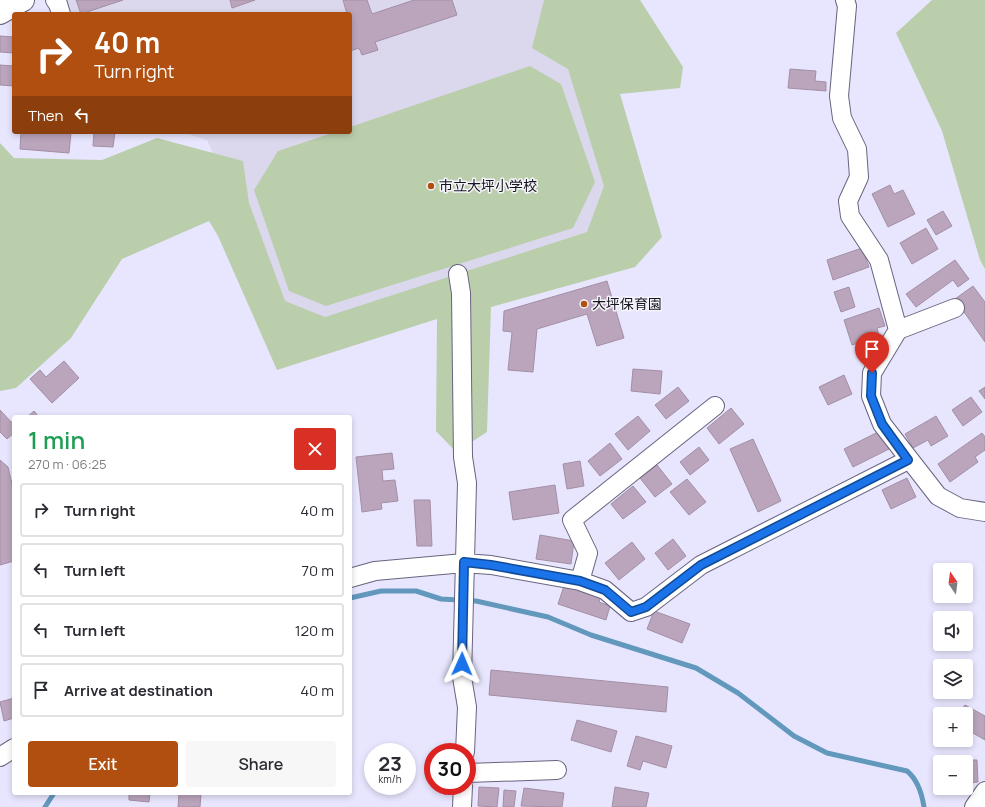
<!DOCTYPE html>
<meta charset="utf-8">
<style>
:root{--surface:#fff;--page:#f7f7f7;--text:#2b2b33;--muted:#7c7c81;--line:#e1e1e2;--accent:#b04f0f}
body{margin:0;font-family:Manrope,"Noto Sans JP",sans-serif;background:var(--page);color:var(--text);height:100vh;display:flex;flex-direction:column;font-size:15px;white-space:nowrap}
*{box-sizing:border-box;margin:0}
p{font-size:13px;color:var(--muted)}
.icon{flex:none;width:22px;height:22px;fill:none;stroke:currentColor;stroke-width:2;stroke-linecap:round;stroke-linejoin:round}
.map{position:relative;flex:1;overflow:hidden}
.details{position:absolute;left:12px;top:415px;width:340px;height:380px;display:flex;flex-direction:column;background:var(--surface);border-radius:4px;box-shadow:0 2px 6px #0003}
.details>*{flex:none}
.top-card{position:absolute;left:12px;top:12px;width:340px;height:122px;border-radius:4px;box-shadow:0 2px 6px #0003;background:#b04f0f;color:#fff;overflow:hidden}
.needle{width:26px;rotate:346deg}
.tools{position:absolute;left:933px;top:563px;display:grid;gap:8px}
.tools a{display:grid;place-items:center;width:40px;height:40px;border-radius:4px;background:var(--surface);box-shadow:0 2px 6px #0003;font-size:20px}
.speed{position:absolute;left:364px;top:743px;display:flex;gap:8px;font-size:20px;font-weight:700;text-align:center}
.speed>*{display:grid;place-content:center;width:52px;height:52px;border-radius:50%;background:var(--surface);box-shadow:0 2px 6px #0003;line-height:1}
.speed small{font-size:10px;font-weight:400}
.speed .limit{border:6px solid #d22;background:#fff;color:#111}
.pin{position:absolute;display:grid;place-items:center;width:34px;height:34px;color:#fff;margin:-41px -17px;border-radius:50% 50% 50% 0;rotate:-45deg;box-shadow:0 0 4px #0007}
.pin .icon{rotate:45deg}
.me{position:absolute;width:44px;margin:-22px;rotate:1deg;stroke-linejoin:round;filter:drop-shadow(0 0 3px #0008)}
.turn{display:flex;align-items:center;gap:14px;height:84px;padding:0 16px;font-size:18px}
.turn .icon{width:52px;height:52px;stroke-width:2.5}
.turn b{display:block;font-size:28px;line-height:34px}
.then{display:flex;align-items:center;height:38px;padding:0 16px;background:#0003;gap:8px;font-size:15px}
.round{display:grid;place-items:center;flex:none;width:42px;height:42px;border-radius:4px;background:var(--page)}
.head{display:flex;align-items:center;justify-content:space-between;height:68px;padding:0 16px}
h1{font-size:24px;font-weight:600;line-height:30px;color:#1e9e55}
.button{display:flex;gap:8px;margin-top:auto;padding:8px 16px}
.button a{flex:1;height:46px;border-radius:4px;background:var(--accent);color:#fff;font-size:16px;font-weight:600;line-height:46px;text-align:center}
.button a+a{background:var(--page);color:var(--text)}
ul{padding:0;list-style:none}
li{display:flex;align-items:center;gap:12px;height:54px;margin:0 8px 6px;padding:0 8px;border:2px solid var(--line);border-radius:4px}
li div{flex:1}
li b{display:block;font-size:15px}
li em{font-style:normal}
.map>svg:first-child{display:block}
</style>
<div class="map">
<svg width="985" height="807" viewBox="0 0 985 807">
<rect width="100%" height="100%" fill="#e8e6fe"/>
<path fill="#dbd8ee" d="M 64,0 L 586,0 L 648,231 L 323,333 L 289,319 L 207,140 L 181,132 L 350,132 L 350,14 L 68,14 Z"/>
<path fill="#baceac" d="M 544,0 L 640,0 L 683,67 L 680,88 L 620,94 L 662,237 L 635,267 L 491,307 L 487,432 L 456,452 L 436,431 L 437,319 L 277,370 L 218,236 L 209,221 L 122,259 L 71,338 L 16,388 L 0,391 L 0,143 L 14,158 L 102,160 L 157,138 L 243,161 L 249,203 L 285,301 L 325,317 L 587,232 L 604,186 L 568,69 L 532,48 Z
M 932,0 L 985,0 L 985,269 L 980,260 L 942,131 L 896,33 Z
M 530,66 L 561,84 L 595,182 L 573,228 L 326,306 L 289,291 L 254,190 L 278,151 L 335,132 L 350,132 L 350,127 Z"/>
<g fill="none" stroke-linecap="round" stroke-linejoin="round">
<path stroke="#6198bc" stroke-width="5" d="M 350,598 L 381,591 L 416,591 L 441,599 L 476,601 L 548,617 L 591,635 L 696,668 L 738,693 L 794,736 L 827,753 L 907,771 C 918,780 922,794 924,807
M 45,807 L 54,793"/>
</g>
<path fill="#baa5bc" stroke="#a38fa5" d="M 76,0 L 123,0 L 81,14 Z
M 230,0 L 255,0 L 232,8 Z
M 343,0 L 367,0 L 372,14 L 414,0 L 452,0 L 457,15 L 375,42 L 378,50 L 362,55 L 359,48 L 350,51 L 350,14 L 347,14 Z
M 0,36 L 14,37 L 14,53 L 0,52 Z
M 0,65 L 14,66 L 14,86 L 0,85 Z
M 790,69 L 816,71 L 815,81 L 826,82 L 826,91 L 788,88 Z
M 21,132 L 71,133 L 69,153 L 20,149 Z
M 94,132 L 115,132 L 113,147 L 93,146 Z
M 890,185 L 894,194 L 903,190 L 915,214 L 888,227 L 872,194 Z
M 943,211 L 952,226 L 936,235 L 927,220 Z
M 926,228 L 938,249 L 912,264 L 900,243 Z
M 862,248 L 869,267 L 833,280 L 827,260 Z
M 955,260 L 969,279 L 958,287 L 953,280 L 916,307 L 906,294 Z
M 607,281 L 624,338 L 597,346 L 587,314 L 537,329 L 533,372 L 508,370 L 512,332 L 503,331 L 504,311 Z
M 973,286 L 985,302 L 985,342 L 955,299 Z
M 849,287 L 855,307 L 841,312 L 834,292 Z
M 879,308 L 885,326 L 877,328 L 879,336 L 852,345 L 844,320 Z
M 64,361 L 79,378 L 52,403 L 30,379 L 40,370 L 46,377 Z
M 633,369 L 662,371 L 660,394 L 631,391 Z
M 844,375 L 852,394 L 828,405 L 819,387 Z
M 678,387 L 689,401 L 666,419 L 655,405 Z
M 985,387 L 985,399 L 979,391 Z
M 971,397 L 982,412 L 963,426 L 952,410 Z
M 731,408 L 744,424 L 719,444 L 707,428 Z
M 0,410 L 14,425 L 14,433 L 7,439 L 0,432 Z
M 34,411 L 39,417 L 27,417 Z
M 638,416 L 650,431 L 628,450 L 615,434 Z
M 936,416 L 948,436 L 931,446 L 928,440 L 913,448 L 905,434 Z
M 880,431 L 889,449 L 853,467 L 844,449 Z
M 982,433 L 985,437 L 985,450 L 975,457 L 978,462 L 950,482 L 938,464 Z
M 753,439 L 781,501 L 758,512 L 730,449 Z
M 610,443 L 622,459 L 600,476 L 588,461 Z
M 699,447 L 709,460 L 690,475 L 680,462 Z
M 392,453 L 394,469 L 382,470 L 383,481 L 395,480 L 398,501 L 381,503 L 382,509 L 362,512 L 356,457 Z
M 0,460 L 8,467 L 14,492 L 14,561 L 0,565 Z
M 580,461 L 584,486 L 567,489 L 563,464 Z
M 657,465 L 672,484 L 655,497 L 640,478 Z
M 907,478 L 916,497 L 891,509 L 882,490 Z
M 687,479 L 706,502 L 689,515 L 670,492 Z
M 555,485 L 559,513 L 513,520 L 509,492 Z
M 633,486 L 646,502 L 623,519 L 611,504 Z
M 414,500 L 430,500 L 432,546 L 417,546 Z
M 540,535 L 574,541 L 571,564 L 536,559 Z
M 673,539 L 686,556 L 668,570 L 655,553 Z
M 632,542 L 645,559 L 619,580 L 605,563 Z
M 565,583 L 601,595 L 599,602 L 610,606 L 606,620 L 558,604 Z
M 654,611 L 690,624 L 682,643 L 647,629 Z
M 491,670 L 668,687 L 666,712 L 489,695 Z
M 14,698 L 14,718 L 4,721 L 0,702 Z
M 965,705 L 985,716 L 985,740 L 966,729 L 966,714 L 959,714 Z
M 577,720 L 617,731 L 611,752 L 571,740 Z
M 636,736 L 672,746 L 666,768 L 643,761 L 640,770 L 627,766 Z
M 952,760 L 977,760 L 978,782 L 966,783 L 966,762 L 952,762 Z
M 479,787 L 499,788 L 497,807 L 478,806 Z
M 615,787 L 649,793 L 646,807 L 612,807 Z
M 524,788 L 564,793 L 562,807 L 521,806 Z
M 504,790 L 516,791 L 514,807 L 503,807 Z
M 129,793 L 150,793 L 149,802 L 129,800 Z
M 179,793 L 201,793 L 200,807 L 178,807 Z"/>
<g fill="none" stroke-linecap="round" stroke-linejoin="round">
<defs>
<path id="minor" d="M 55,0 L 58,4 L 61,14
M 845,0 L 847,6 L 839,96 L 842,118 L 857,149 L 859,177 L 848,201 L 850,216 L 879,260 L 898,330 L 872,373 L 871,396 L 882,424 L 938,496 L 960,508 L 985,512
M 458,274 L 461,293 L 463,457 L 467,483 L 462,677 L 467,707 L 465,752
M 898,330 L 955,308
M 350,578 L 375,571 L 464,563 L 491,565 L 580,581 L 605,590 L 631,612 L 646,607 L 701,565 L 908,460
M 580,581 L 588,553 L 572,520 L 715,406
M 0,757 L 14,748
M 467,773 L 557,770
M 462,807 L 463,786
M 974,807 L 985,791"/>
<path id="tertiary" d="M 0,13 L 23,0"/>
</defs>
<use href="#minor" stroke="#68647e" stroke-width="20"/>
<use href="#tertiary" stroke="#68647e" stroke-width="24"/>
<use href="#minor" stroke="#fff" stroke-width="18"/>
<use href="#tertiary" stroke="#fff" stroke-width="22"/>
</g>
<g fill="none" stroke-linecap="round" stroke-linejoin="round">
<defs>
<path id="route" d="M 462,664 L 464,562 L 491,565 L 580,581 L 605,590 L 631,612 L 646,607 L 701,565 L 908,460 L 882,424 L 871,396 L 872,373"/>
</defs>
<use href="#route" stroke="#114b97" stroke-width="10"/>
<use href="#route" stroke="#1a73e8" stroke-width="7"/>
</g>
<g fill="#b04f0f" stroke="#f6f5fb" stroke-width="1.5">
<circle cx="431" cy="186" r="4"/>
<circle cx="584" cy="304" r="4"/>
</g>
<g text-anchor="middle" stroke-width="3" stroke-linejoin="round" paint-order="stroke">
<g font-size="14" fill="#16141e" stroke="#f6f5fb" text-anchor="start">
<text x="439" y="191">市立大坪小学校</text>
<text x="592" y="309">大坪保育園</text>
</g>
</g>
</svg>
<div class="tools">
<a><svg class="needle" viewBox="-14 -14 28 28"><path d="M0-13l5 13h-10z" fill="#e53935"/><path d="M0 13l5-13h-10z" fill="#7c7c81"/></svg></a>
<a><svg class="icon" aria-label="sound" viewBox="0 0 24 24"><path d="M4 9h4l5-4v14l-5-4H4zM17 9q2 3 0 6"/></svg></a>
<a><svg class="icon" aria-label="layers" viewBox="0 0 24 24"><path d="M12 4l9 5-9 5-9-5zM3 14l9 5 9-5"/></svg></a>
<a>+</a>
<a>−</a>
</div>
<div class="speed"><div>23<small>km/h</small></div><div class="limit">30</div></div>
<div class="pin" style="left:872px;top:373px;background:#d93025"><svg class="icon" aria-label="arrive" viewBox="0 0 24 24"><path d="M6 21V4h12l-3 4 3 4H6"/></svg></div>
<svg class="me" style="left:462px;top:664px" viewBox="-20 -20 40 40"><path d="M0-17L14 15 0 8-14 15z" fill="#1a73e8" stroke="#fff" stroke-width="4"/></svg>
<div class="top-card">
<div class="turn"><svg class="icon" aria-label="right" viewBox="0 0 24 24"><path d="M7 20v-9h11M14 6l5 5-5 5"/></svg><div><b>40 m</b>Turn right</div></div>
<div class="then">Then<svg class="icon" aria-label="left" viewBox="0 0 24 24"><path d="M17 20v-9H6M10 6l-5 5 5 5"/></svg></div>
</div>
<section class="details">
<div class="head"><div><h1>1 min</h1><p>270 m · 06:25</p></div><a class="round" style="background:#d93025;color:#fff"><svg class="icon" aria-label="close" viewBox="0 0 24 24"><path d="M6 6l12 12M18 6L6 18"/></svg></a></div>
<ul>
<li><svg class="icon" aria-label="right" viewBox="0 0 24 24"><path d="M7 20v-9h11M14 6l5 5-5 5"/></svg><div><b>Turn right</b></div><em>40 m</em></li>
<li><svg class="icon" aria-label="left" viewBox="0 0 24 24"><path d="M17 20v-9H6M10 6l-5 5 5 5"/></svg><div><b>Turn left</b></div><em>70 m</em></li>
<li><svg class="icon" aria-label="left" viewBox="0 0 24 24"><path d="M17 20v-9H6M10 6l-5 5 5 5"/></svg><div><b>Turn left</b></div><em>120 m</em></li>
<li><svg class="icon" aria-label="arrive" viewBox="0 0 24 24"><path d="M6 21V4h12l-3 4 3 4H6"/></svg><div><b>Arrive at destination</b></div><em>40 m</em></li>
</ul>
<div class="button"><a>Exit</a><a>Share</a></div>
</section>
</div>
